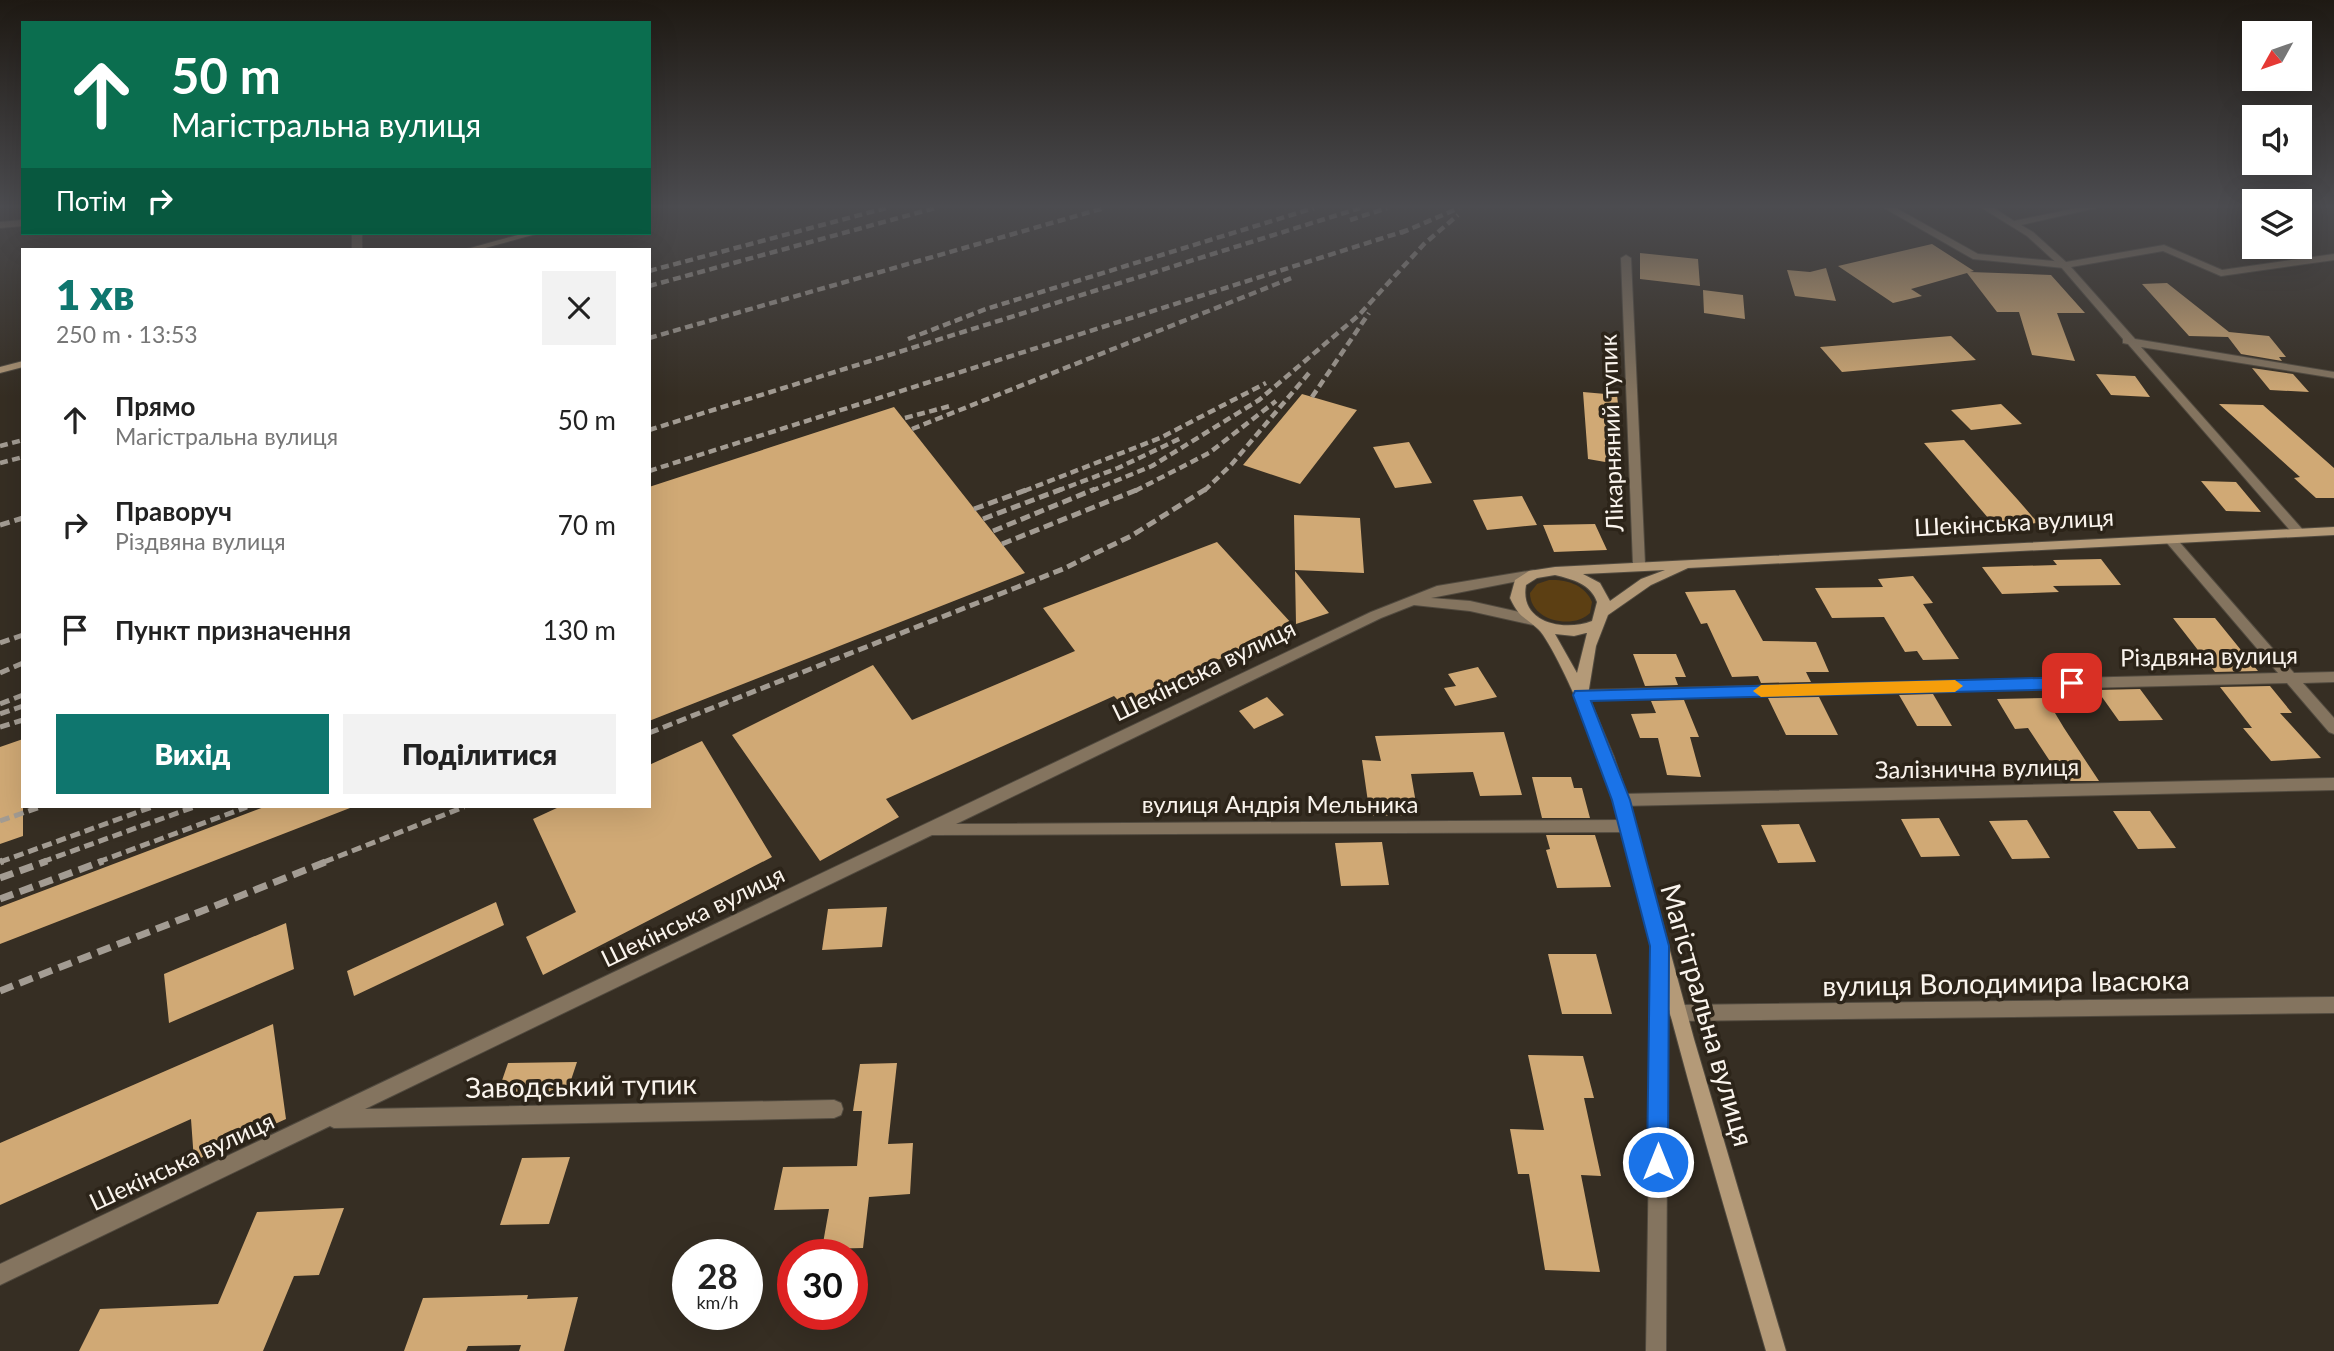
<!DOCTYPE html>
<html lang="uk">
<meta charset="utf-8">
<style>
:root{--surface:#fff;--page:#f2f2f2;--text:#222;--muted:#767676;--accent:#0f766e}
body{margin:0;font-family:Lato,sans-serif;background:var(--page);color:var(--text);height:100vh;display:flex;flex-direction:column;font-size:26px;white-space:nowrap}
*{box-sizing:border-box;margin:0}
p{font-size:23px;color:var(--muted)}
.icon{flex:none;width:38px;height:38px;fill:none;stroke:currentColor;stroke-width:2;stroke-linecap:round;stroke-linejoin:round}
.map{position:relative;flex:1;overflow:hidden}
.sheet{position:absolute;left:21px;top:248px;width:630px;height:560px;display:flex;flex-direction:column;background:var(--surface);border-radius:0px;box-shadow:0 7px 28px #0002}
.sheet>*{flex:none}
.guide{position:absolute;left:21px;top:21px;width:630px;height:214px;border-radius:0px;box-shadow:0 7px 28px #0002;background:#0b6e4f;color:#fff;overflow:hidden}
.needle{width:46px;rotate:230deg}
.tools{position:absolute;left:2242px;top:21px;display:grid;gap:14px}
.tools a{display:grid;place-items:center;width:70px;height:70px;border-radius:0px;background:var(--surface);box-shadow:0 7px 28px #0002;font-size:35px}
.speed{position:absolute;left:672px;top:1239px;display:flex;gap:14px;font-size:35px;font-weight:700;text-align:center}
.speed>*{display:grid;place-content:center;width:91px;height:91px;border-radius:50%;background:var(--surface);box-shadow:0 7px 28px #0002;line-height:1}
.speed small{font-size:18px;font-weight:400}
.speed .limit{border:10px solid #d22;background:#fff;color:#111}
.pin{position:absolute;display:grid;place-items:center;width:60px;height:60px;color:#fff;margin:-30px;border-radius:14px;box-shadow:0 4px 10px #0006}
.me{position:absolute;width:77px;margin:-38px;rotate:0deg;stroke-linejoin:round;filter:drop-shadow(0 0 5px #0008)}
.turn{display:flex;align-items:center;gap:24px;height:147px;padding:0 35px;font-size:32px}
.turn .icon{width:91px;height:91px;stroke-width:2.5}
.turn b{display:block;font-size:49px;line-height:60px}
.then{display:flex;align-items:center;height:66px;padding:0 35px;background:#0003;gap:14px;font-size:26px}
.round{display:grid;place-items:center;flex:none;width:74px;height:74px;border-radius:0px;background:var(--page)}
.overview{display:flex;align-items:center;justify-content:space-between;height:119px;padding:0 35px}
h1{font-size:42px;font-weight:800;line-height:52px;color:var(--accent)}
.action{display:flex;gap:14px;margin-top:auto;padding:14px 35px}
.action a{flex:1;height:80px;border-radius:0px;background:var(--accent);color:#fff;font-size:28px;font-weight:800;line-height:80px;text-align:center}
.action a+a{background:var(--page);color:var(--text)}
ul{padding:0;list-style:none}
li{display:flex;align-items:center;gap:21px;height:105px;padding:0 35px}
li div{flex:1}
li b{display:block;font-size:26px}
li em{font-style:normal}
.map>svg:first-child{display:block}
</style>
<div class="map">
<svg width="2334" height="1351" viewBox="0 0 2334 1351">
<rect width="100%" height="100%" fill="#362e23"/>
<path fill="#5c3f13" d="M 1549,580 C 1567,579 1585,585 1592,602 L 1590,613 C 1573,630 1530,621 1530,593 L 1537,584 Z"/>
<path fill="#d0a975" d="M 1932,244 L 1974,271 L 1970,272 L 2051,275 L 2085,313 L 2057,313 L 2075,361 L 2032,355 L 2019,312 L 1997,312 L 1967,273 L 1911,289 L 1922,296 L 1893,303 L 1838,266 Z
M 1640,253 L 1698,259 L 1700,286 L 1640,279 Z
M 1826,268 L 1836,301 L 1795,296 L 1787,270 L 1810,272 Z
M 2167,283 L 2229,332 L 2269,336 L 2286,357 L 2279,357 L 2282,361 L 2241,354 L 2228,337 L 2189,336 L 2142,284 Z
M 1703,290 L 1743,295 L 1745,319 L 1704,313 Z
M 1951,336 L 1976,360 L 1842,372 L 1820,347 Z
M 2252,368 L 2293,374 L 2309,392 L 2270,390 Z
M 2096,374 L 2135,376 L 2150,397 L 2111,395 Z
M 1583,392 L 1617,395 L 1621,431 L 1611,430 L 1611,463 L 1588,459 Z
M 1302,394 L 1357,410 L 1300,484 L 1243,465 Z
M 2001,404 L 2022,424 L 1971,430 L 1951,410 Z
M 2219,404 L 2263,405 L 2334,468 L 2334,498 L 2316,498 L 2294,478 L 2300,477 Z
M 894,407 L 1025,573 L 649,721 L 649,487 Z
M 1964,440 L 2018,500 L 2038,523 L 1995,526 L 1924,443 Z
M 1409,442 L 1432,483 L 1395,488 L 1373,447 Z
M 2201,481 L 2236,482 L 2261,512 L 2226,511 Z
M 1522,496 L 1537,525 L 1487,530 L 1473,500 Z
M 1294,515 L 1360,518 L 1364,573 L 1295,570 Z
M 1595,524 L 1607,550 L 1554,552 L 1543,525 Z
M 1217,542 L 1293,625 L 1211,663 L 1215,667 L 1127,710 L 1114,696 L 886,799 L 899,817 L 820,861 L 732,735 L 873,665 L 912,720 L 1075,651 L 1043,608 Z
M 2101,559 L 2121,585 L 2053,586 L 2059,592 L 2002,594 L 1982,567 L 2057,565 L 2053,560 Z
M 1295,571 L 1329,613 L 1296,624 Z
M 1913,576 L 1933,603 L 1923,604 L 1959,659 L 1923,660 L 1917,651 L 1905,652 L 1884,617 L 1832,618 L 1815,588 L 1883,587 L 1878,579 Z
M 1735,590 L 1763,641 L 1816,642 L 1829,672 L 1806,672 L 1811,682 L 1761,683 L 1758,676 L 1732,677 L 1707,623 L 1701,624 L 1685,592 Z
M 2173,618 L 2215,618 L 2258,671 L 2215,672 Z
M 1633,654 L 1676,654 L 1686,677 L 1675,677 L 1678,685 L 1645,686 Z
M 1478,667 L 1497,697 L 1455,706 L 1444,688 L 1456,686 L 1448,674 Z
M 2270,686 L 2292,713 L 2280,713 L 2321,758 L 2271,761 L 2243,728 L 2252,728 L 2220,687 Z
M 2140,689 L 2163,720 L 2119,721 L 2097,690 Z
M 1933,694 L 1952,726 L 1917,726 L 1899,695 Z
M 1267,697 L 1284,715 L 1254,729 L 1239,711 Z
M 1819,697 L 1838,735 L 1786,735 L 1768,698 Z
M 2046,698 L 2064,728 L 2099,781 L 2063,781 L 2028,728 L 2015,729 L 1997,699 Z
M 1684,700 L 1699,737 L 1690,737 L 1701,777 L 1667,775 L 1658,738 L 1640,738 L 1631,714 L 1656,713 L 1651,701 Z
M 1504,732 L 1522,795 L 1480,796 L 1473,772 L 1411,774 L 1418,815 L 1370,816 L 1362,760 L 1381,761 L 1375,736 Z
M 23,739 L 23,836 L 0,844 L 0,747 Z
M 702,741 L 772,857 L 543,975 L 526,937 L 576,912 L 533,819 L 559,807 L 649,807 L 649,765 Z
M 1532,777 L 1571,777 L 1574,788 L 1582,788 L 1590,818 L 1542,818 Z
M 264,807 L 350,808 L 0,944 L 0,907 Z
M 2113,811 L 2150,811 L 2176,848 L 2138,849 Z
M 1939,818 L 1960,856 L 1921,857 L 1901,819 Z
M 2027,820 L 2050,858 L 2012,859 L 1989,821 Z
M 1799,824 L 1816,862 L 1778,863 L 1761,825 Z
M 1546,835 L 1595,835 L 1611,887 L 1557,888 L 1546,850 L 1550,849 Z
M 1382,842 L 1389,885 L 1341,886 L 1335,843 Z
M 496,902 L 504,925 L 354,996 L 347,971 Z
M 887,907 L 882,947 L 822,950 L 828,909 Z
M 286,923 L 294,969 L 169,1023 L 164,974 Z
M 1548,954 L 1596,954 L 1612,1014 L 1562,1014 Z
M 273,1024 L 286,1119 L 194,1161 L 191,1119 L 0,1205 L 0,1143 Z
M 1528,1055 L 1583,1056 L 1594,1098 L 1584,1098 L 1601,1176 L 1581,1175 L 1600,1272 L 1545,1270 L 1529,1174 L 1518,1174 L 1510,1129 L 1544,1130 Z
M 577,1062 L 565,1098 L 496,1098 L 508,1063 Z
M 897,1063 L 888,1144 L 913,1143 L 910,1194 L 869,1197 L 863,1248 L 822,1249 L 829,1209 L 774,1210 L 783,1167 L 857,1166 L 862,1111 L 853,1111 L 860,1064 Z
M 570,1157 L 549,1224 L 500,1225 L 522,1158 Z
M 344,1208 L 319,1275 L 294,1276 L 263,1351 L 79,1351 L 100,1309 L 218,1304 L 257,1212 Z
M 528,1295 L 527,1299 L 578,1297 L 564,1351 L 519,1351 L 521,1345 L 468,1346 L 466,1351 L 404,1351 L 423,1298 Z"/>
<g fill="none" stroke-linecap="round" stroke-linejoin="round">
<defs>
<path id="lane" d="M 1884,208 L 1896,208 L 1978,254 L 2064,262 L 2069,265 L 2064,268 L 1973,259 Z"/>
<path id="street" d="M 1982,208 L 1994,208 L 2014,221 L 2077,208 L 2096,208 L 2021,225 L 2033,232 L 2066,262 L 2164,245 L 2222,270 L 2334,254 L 2334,260 L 2221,276 L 2163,251 L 2071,267 L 2135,339 L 2334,372 L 2334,378 L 2141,347 L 2303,530 L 2305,533 L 2303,536 L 2295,536 L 2128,344 L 2123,343 L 2123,339 L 2061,267 L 2027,236 Z
M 23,220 L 23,226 L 0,228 L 0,222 Z
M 352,233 L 362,233 L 362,250 L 352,250 Z
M 1626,255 L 1631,258 L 1645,564 L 1639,568 L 1633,564 L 1621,258 Z
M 2171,536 L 2175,537 L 2294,673 L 2334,672 L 2334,682 L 2303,683 L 2334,718 L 2334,734 L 2329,732 L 2287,683 L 1581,700 L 1576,699 L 1574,695 L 1576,691 L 1581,690 L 2278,673 L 2167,543 L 2165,540 Z
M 1534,570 L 1540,574 L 1539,577 L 1431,598 L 1470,601 L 1533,615 L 1538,617 L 1540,620 L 1538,623 L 1533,625 L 1470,611 L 1414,605 L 1381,618 L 956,824 L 1628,820 L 1633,822 L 1636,826 L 1633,830 L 1628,832 L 932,835 L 365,1109 L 834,1100 L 841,1103 L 843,1109 L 841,1115 L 834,1118 L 334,1128 L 330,1126 L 0,1285 L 0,1264 L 1371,612 L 1437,586 Z
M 2334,778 L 2334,790 L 1621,806 L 1616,804 L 1613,800 L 1616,796 L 1621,794 Z
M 1660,948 L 1666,950 L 1668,955 L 1666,1351 L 1646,1351 L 1652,955 L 1654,950 Z
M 2334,997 L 2334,1013 L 1678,1021 L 1672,1019 L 1669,1013 L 1672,1007 L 1678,1005 Z"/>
<path id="secondary" d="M 525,233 L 540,233 L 478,250 L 463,250 Z
M 23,361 L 23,367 L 0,373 L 0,367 Z
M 2334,527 L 2334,535 L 1688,568 L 1651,585 L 1608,615 L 1596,646 L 1588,695 L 1614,757 L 1630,804 L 1694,1039 L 1786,1351 L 1766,1351 C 1732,1233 1697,1117 1666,998 C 1640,903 1620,805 1582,713 C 1575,696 1550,640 1538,629 C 1523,615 1520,619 1510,598 L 1515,580 L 1529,571 L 1555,567 ZM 1665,570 L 1641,579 L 1610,601 L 1600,583 L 1583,574 ZM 1555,575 C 1572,579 1591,584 1597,602 L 1592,621 C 1564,632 1519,623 1526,585 L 1537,578 ZM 1586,633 L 1587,633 L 1577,673 L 1555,634 L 1574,636 Z"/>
</defs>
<use href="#lane" stroke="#514a3f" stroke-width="2"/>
<use href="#street" stroke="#514a3f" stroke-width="2"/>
<use href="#secondary" stroke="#514a3f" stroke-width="2"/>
<use href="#lane" fill="#84745f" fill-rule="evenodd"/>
<use href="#street" fill="#84745f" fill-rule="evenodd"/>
<use href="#secondary" fill="#b49a78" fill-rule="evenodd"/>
<path stroke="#a39c93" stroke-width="4.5" stroke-dasharray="8 4.5" stroke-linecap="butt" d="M 1350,220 L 1387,208
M 1401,233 L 1459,208
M 649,271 L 886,208
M 649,286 L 935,208
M 649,338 L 1104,208
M 908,339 L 986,309 L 1314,208
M 1312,397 L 1369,313
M 905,418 L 950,406
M 912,429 L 1294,277
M 649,430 L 1360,208
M 0,446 L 23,440
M 0,463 L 23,457
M 649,471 L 1408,230
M 1024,491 L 1160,438 L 1266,383
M 1057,491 L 1118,468 L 1181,438
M 1091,491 L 1152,466 L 1259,400 L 1359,315 L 1424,244 L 1458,215
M 1135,491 L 1209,453 L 1276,401
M 1204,491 L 1231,465 L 1309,373"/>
<path stroke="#a39c93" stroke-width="5" stroke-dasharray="10 5" stroke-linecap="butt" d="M 974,509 L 1029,489
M 983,519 L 1062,489
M 0,525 L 23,518
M 993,531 L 1095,489
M 1002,544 L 1139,489
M 0,643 L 23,635
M 0,673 L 23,663
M 0,704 L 23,695
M 0,714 L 23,706
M 0,727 L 23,720
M 649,733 L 1063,569 L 1131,536 L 1206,489
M 0,821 L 40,807
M 0,862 L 152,807
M 42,862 L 194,807
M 98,862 L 247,807
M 324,862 L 464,807"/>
<path stroke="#a39c93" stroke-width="7" stroke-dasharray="14 7" stroke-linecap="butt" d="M 0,862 L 3,861
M 0,878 L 47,861
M 0,899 L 103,861
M 0,991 L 328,861"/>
</g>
<linearGradient id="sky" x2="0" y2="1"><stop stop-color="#1e1913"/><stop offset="0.52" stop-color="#4c4c50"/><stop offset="1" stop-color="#4c4c50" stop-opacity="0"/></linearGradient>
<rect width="2334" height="397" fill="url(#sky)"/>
<path fill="#1a73e8" stroke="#114b97" stroke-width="2" d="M 2072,677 L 2080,683 L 2072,689 L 1591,701 L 1630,800 L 1669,946 L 1668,1162 L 1665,1170 L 1658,1173 L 1650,1170 L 1647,1162 L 1650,946 L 1612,800 L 1573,695 L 1575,691 Z"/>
<path fill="#f59e0b" d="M 1955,680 L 1963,686 L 1955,692 L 1761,697 L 1753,691 L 1761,685 Z"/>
<g text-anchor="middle" stroke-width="7" stroke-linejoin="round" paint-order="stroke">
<g font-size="24" fill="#faf4ed" stroke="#2c2419">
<text transform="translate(1612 433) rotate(-92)" y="8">Лікарняний тупик</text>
<text transform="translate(2014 523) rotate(-3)" y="8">Шекінська вулиця</text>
<text transform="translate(2209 657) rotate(-1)" y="8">Різдвяна вулиця</text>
<text transform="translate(1204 671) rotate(-26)" y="8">Шекінська вулиця</text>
<text transform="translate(1977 769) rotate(-1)" y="8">Залізнична вулиця</text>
<text x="1280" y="813">вулиця Андрія Мельника</text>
<text transform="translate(693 917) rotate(-26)" y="8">Шекінська вулиця</text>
<text transform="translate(182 1162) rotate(-25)" y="8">Шекінська вулиця</text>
</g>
<g font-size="28" fill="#faf4ed" stroke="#2c2419">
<text transform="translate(2006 983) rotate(-1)" y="10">вулиця Володимира Івасюка</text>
<text transform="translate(1707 1015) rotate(74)" y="10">Магістральна вулиця</text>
<text transform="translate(581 1086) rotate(-1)" y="10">Заводський тупик</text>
</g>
</g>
</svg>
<div class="tools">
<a><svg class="needle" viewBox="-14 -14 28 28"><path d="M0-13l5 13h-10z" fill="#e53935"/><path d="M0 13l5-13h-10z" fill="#767676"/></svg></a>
<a><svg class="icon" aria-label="sound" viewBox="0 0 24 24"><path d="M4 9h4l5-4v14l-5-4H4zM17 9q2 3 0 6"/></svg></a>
<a><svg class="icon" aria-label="layers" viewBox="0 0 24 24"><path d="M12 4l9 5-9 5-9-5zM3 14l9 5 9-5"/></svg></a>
</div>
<div class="speed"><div>28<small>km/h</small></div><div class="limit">30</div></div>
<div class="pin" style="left:2072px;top:683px;background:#d93025"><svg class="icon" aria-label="arrive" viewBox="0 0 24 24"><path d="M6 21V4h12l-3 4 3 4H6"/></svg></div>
<svg class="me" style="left:1658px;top:1162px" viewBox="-20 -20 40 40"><circle r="17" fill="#1a73e8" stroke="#fff" stroke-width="3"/><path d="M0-11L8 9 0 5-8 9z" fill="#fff"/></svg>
<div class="guide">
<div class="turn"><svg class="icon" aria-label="ahead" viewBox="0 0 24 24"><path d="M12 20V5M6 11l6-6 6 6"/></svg><div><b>50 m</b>Магістральна вулиця</div></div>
<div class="then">Потім<svg class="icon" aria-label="right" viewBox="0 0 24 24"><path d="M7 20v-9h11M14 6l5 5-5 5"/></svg></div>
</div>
<section class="sheet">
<div class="overview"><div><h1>1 хв</h1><p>250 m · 13:53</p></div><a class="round"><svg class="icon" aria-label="close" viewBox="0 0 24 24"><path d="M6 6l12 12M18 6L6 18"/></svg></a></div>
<ul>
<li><svg class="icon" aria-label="ahead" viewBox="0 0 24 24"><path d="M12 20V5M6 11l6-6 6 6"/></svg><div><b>Прямо</b><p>Магістральна вулиця</p></div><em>50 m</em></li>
<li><svg class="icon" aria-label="right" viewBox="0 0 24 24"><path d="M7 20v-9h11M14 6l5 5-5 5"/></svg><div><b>Праворуч</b><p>Різдвяна вулиця</p></div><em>70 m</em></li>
<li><svg class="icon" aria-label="arrive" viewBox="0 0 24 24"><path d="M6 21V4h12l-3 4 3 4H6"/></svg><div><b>Пункт призначення</b></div><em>130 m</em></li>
</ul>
<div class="action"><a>Вихід</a><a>Поділитися</a></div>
</section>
</div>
